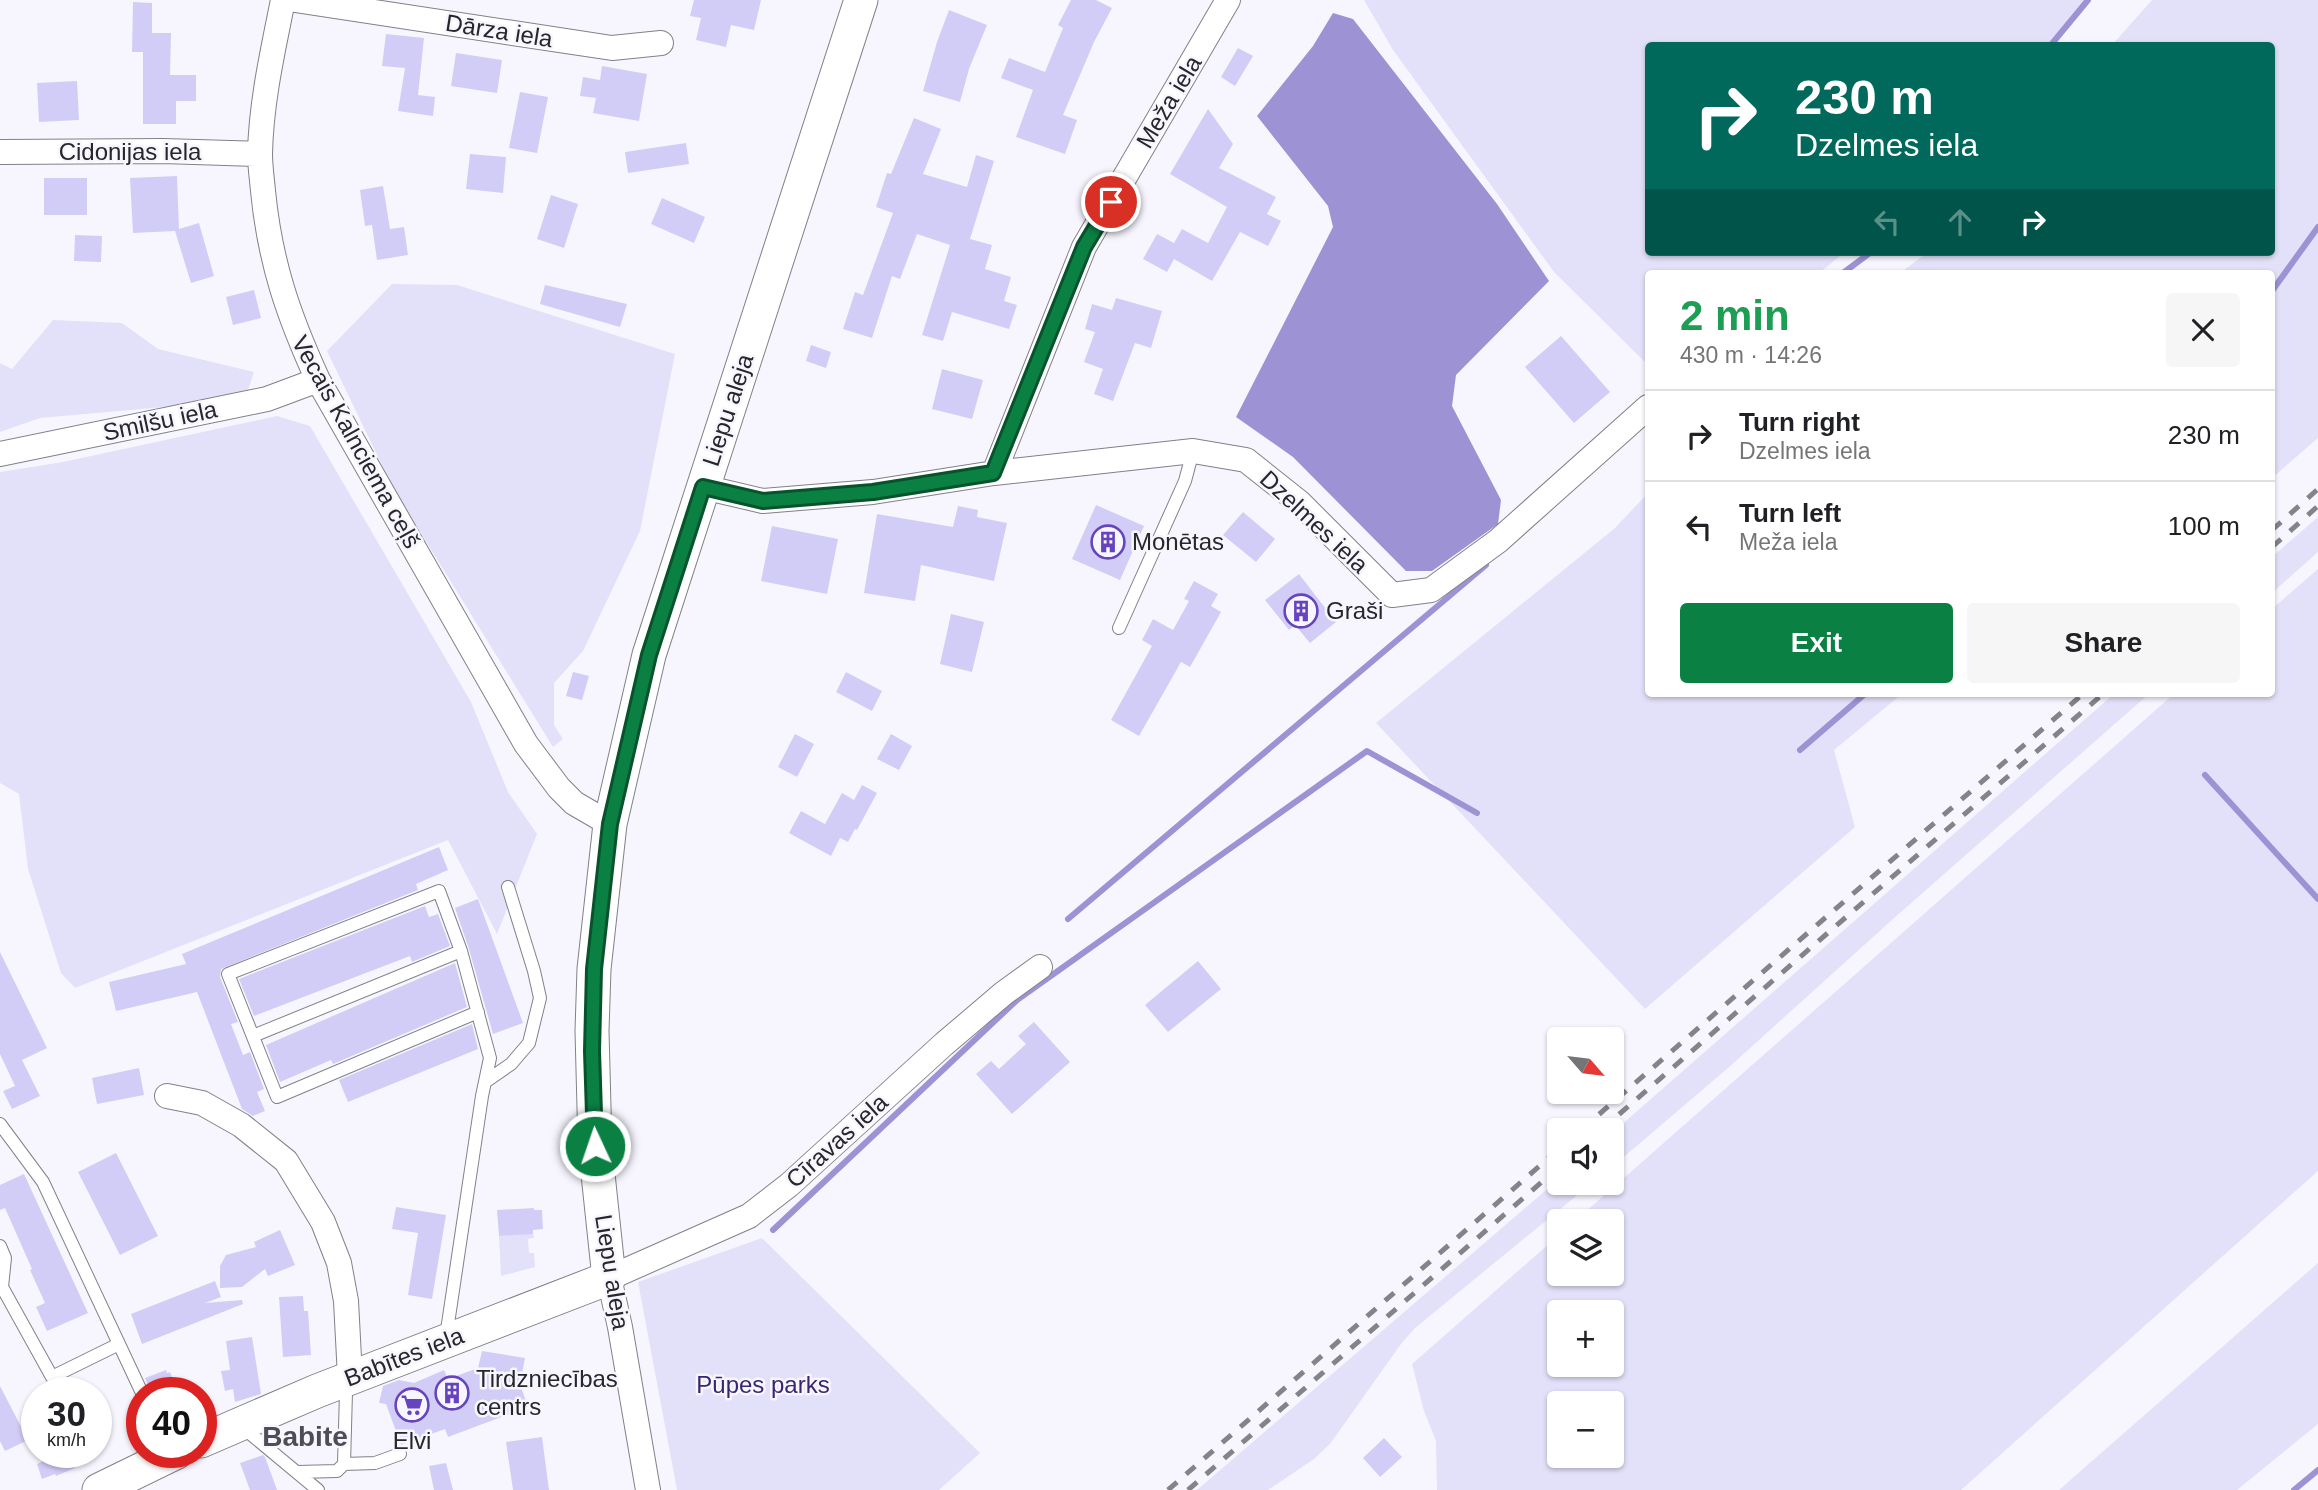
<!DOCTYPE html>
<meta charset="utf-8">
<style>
:root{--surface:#fff;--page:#f6f6f6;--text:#202124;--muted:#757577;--line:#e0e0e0;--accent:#0b8043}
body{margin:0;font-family:Helvetica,sans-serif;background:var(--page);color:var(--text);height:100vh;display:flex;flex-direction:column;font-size:26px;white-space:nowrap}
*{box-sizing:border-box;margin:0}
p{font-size:23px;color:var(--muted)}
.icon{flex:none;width:38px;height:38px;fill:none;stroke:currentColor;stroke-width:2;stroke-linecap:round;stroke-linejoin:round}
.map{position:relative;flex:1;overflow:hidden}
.drawer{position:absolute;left:1645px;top:270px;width:630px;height:427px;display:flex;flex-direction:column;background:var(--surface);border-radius:7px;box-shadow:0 2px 5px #0004}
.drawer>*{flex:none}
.banner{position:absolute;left:1645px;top:42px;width:630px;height:214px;border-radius:7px;box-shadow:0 2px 5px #0004;background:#00695c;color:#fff;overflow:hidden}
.needle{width:46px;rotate:118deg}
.fabs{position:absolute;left:1547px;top:1027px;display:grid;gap:14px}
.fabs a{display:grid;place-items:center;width:77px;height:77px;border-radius:7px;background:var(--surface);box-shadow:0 2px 5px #0004;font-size:35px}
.speed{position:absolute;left:21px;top:1377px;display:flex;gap:14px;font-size:35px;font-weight:700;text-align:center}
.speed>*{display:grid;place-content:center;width:91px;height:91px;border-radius:50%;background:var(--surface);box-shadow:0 2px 5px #0004;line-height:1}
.speed small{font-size:18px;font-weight:400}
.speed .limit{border:10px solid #d22;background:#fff;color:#111}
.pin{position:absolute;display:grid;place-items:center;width:60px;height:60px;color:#fff;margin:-30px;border:4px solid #fff;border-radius:50%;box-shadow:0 2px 7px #0007}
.me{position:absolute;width:77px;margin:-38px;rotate:357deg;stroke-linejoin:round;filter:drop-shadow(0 0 5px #0008)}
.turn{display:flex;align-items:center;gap:24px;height:147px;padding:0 35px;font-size:32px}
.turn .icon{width:91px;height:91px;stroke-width:2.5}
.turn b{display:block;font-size:49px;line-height:60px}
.lanes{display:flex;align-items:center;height:66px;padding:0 35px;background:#0003;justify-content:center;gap:35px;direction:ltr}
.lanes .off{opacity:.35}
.round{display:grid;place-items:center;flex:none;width:74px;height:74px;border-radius:7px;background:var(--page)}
.head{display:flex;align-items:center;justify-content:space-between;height:119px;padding:0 35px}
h1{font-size:42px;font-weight:700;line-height:52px;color:#1e9e55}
.cta{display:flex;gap:14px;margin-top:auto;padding:14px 35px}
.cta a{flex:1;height:80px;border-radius:7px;background:var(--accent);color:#fff;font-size:28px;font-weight:700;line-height:80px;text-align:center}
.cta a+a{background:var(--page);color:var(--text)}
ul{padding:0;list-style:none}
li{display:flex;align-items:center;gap:21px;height:91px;padding:0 35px;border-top:2px solid var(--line)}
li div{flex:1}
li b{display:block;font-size:26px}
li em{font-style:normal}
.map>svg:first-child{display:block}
</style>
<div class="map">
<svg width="2318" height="1490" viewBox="0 0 2318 1490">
<rect width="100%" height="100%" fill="#f7f6ff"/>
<path fill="#e3e1f9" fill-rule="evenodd" d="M 1364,0 L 2089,0 L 2046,45 L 1648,46 L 1648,252 L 1845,252 L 1819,273 L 1648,273 L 1648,365 L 1554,272 L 1393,50 Z
M 2152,0 L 2318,0 L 2318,438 L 2272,478 L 2272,273 L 1900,273 L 1928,252 L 2272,252 L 2272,46 L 2112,45 Z
M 392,284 L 457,285 L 675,354 L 640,531 L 583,651 L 554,683 L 554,725 L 563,739 L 553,747 L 393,488 L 327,351 Z
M 53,320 L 122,323 L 158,349 L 254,372 L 247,393 L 176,406 L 40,418 L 0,432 L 0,363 L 12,369 Z
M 277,416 L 310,426 L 471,702 L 508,792 L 537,834 L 497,934 L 448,840 L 75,988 L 61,973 L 28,869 L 19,794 L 0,783 L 0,472 L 63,462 Z
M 1648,493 L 1648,693 L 1903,693 L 1834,750 L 1855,827 L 1645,1009 L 1376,723 L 1615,528 Z
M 2318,517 L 2318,552 L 2272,593 L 2272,557 Z
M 2318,569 L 2318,1171 L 1961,1490 L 1437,1490 L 1436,1441 L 1424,1411 L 1412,1364 L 1559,1235 L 1559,1274 L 1612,1274 L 1612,1222 L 1575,1221 L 2175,693 L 2272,693 L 2272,609 ZM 1559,1312 L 1612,1312 L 1612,1365 L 1559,1365 ZM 1559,1404 L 1612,1404 L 1612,1456 L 1559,1456 Z
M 2115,693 L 2150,693 L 1893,919 L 1728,1068 L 1612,1167 L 1612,1133 Z
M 1559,1179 L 1559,1183 L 1592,1183 L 1415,1328 L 1401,1344 L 1330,1444 L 1314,1459 L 1268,1490 L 1197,1490 Z
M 533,1233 L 534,1238 L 528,1239 L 529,1253 L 534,1253 L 535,1267 L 501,1276 L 499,1236 Z
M 762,1238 L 980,1453 L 939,1490 L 677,1490 L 638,1282 Z
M 2318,1263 L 2318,1424 L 2237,1490 L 2059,1490 Z"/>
<path fill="#9c92d4" d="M 1333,13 L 1353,19 L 1497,204 L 1549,281 L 1456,375 L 1452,406 L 1501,500 L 1498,524 L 1432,571 L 1406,571 L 1293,457 L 1236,417 L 1333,227 L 1328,206 L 1257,116 L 1313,46 Z"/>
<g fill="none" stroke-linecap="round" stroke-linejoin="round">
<path stroke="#9c92d4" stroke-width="6" d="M 2050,46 L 2088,0
M 1843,273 L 1871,252
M 2272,291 L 2318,227
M 1800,750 L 1866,693
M 2205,775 L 2318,899
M 1068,919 L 1486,565
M 773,1230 L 1017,1000 L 1367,751 L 1477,813
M 2294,1490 L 2318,1470"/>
</g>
<path fill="#d2cdf7" d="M 694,0 L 761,0 L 754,30 L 731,25 L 726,47 L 696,40 L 701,18 L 690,16 Z
M 1071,0 L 1096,0 L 1112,8 L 1094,42 L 1063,115 L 1077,120 L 1065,154 L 1016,137 L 1033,90 L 1001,78 L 1009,58 L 1045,72 L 1063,28 L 1058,25 Z
M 133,2 L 152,3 L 152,33 L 171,33 L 170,75 L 196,75 L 196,101 L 176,101 L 176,124 L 143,124 L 143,52 L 132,52 Z
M 949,10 L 987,25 L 969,69 L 960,102 L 923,91 L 937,42 Z
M 386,34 L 424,38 L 418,95 L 435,97 L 433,116 L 398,111 L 405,68 L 382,66 Z
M 1238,48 L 1253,56 L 1235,86 L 1221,77 Z
M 456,53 L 502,60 L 497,93 L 451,86 Z
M 602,66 L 647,74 L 639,121 L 593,113 L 596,98 L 580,96 L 583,77 L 600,80 Z
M 77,81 L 79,120 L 39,122 L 37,83 Z
M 520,92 L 548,97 L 537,153 L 509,148 Z
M 1208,109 L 1233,144 L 1219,168 L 1276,197 L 1267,214 L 1281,221 L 1268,246 L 1240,232 L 1212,281 L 1174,259 L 1167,272 L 1143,259 L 1157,234 L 1174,243 L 1182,229 L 1208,243 L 1227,207 L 1170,174 Z
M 914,118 L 941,129 L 923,174 L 967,187 L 976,155 L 994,161 L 970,239 L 992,245 L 985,269 L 1011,277 L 1004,301 L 1017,305 L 1009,329 L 952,312 L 943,341 L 922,335 L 950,245 L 917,234 L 900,279 L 892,276 L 872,338 L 843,329 L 855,292 L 863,295 L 893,213 L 876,207 L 887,173 L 891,174 Z
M 686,143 L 689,164 L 628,173 L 625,152 Z
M 470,154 L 506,157 L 503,193 L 466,189 Z
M 177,176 L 179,229 L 199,223 L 214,276 L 191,283 L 175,231 L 133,233 L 130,178 Z
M 44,178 L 87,178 L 87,215 L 44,215 Z
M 383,186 L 390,229 L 404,227 L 408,255 L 377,260 L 372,225 L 365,226 L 360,190 Z
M 551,195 L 578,204 L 564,248 L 537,239 Z
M 662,198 L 705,217 L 694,243 L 651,224 Z
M 75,235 L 102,236 L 101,262 L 74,261 Z
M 545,285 L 627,304 L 620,327 L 540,304 Z
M 254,290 L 261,318 L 233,325 L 226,297 Z
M 1116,298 L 1162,311 L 1151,348 L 1135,343 L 1113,401 L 1094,394 L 1103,369 L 1084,362 L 1095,332 L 1085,329 L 1092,304 L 1112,310 Z
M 1561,336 L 1610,392 L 1574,423 L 1525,367 Z
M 811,345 L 831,352 L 826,368 L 806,361 Z
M 942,369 L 983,380 L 972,419 L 932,409 Z
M 1096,505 L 1144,526 L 1120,580 L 1072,559 Z
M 958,506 L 978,510 L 977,517 L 1007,523 L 994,581 L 921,565 L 915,601 L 864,593 L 877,514 L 953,527 Z
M 1243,512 L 1275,539 L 1256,562 L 1223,535 Z
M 772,526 L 838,539 L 827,594 L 761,581 Z
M 1299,574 L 1336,622 L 1310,643 L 1295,625 L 1289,630 L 1265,600 Z
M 1194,581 L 1218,594 L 1211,606 L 1221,612 L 1190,667 L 1181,662 L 1139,736 L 1111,720 L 1152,646 L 1142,640 L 1153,619 L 1173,630 L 1189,601 L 1184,599 Z
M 951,614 L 984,622 L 972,672 L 940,664 Z
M 573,672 L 589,676 L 582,700 L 566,696 Z
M 846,672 L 882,691 L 872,711 L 836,692 Z
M 795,734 L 814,744 L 797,777 L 778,767 Z
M 891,734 L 912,746 L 899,770 L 877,759 Z
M 862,785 L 877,793 L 857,830 L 855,829 L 848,842 L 840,838 L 831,856 L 789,833 L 801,811 L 825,824 L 842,793 L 854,800 Z
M 439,847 L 448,870 L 416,884 L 418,890 L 221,969 L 220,977 L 238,1022 L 231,1024 L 243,1055 L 250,1052 L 264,1089 L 257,1092 L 265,1111 L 253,1116 L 242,1109 L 197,992 L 116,1011 L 109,982 L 186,964 L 182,954 Z
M 478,899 L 523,1023 L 493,1034 L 469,949 L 455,908 Z
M 425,906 L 429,917 L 438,914 L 450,946 L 412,962 L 410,956 L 254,1016 L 239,979 Z
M 0,952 L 47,1048 L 22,1060 L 40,1096 L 12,1109 L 3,1091 L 15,1086 L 0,1054 Z
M 1198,961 L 1221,989 L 1168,1032 L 1145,1005 Z
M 455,963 L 467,1007 L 333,1064 L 331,1060 L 280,1082 L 266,1045 Z
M 1034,1022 L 1070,1062 L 1012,1114 L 976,1074 L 991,1061 L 999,1069 L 1026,1044 L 1018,1036 Z
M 472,1024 L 478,1049 L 348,1102 L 339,1080 Z
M 139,1068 L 144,1095 L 97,1104 L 92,1078 Z
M 116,1153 L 158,1236 L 120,1255 L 78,1172 Z
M 24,1174 L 88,1313 L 47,1331 L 36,1307 L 45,1303 L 30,1270 L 32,1269 L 5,1208 L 0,1210 L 0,1185 Z
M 396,1207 L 446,1215 L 432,1299 L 408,1295 L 418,1233 L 392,1229 Z
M 534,1208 L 534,1210 L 542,1210 L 543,1229 L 533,1230 L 533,1234 L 499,1236 L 497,1210 Z
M 280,1230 L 295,1265 L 268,1276 L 265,1269 L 242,1287 L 220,1288 L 220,1266 L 226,1255 L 256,1247 L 254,1242 Z
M 215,1281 L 221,1297 L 205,1303 L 242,1300 L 243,1304 L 142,1344 L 131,1314 Z
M 303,1296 L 304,1311 L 308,1311 L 311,1355 L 283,1357 L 279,1297 Z
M 252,1337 L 261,1394 L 235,1402 L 233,1389 L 225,1391 L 221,1371 L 230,1370 L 226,1341 Z
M 482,1351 L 525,1358 L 520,1384 L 528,1407 L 448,1437 L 445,1429 L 401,1445 L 386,1404 L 379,1403 L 383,1386 L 399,1380 L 414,1383 L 444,1370 L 448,1379 L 478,1368 Z
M 166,1370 L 167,1373 L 170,1372 L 178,1393 L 151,1393 L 145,1378 Z
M 0,1386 L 28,1440 L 5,1451 L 0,1441 Z
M 542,1437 L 549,1490 L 513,1490 L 506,1442 Z
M 1384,1438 L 1402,1457 L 1380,1477 L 1363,1458 Z
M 63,1452 L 68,1452 L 75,1468 L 56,1476 L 55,1474 L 42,1479 L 37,1464 Z
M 263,1455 L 265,1457 L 277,1490 L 250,1490 L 240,1463 Z
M 446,1463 L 453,1490 L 434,1490 L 429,1466 Z"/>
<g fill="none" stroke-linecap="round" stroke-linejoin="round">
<defs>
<path id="lane" d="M 1119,628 L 1185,481 L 1193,451
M 253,1036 L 461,951
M 485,1082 L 511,1064 L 529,1043 L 540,998 L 534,971 L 508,887
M 0,1124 L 43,1182 L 142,1393
M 0,1246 L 5,1258 L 2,1287 L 52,1377 L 119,1344
M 446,1337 L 482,1096 L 490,1058 L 461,951 L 439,891 L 228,974 L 277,1097 L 478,1012
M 241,1426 L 318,1490
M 344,1464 L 375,1463 L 400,1454
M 297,1472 L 337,1471 L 344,1464 L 346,1392 L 349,1381"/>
<path id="street" d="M 283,0 C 273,50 261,102 260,154 C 260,166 262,179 263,191 C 270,262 288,315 318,380 L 526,744 L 559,788 L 574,803 L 610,824
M 295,0 L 612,48 L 661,43
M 0,152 L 163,151 L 260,154
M 0,454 L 267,399 L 318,380
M 994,473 L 1084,247 L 1228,0
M 703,487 L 763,501 L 873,492 L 994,473 L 1193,451 L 1246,460 L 1300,503 L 1392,595 L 1431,590 L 1498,541 L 1648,407
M 167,1096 L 202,1103 L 241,1125 L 286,1161 L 323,1222 L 339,1263 L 346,1301 L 350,1377
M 648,1490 L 620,1327 L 609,1278 L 749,1216 L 789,1185 L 944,1044 L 1004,993 L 1040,967"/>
<path id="secondary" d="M 201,1441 L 317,1391 L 609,1278 L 595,1146 L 592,1031 L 594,969 L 610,824 L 649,655 L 861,0
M 99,1490 L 177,1452"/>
</defs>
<use href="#lane" stroke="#818188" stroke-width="14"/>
<use href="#street" stroke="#818188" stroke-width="26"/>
<use href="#secondary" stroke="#818188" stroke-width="35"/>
<use href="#lane" stroke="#fff" stroke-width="12"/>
<use href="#street" stroke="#fff" stroke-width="24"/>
<use href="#secondary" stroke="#fff" stroke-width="33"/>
<path stroke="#848389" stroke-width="5" stroke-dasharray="12 12" stroke-linecap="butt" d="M 2272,530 L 2318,489
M 2272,547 L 2318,506
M 1581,1130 L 2084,693
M 1601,1130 L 2104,693
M 1168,1490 L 1559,1149
M 1188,1490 L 1559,1167"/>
</g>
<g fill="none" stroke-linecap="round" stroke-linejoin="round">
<defs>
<path id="route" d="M 595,1146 L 592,1051 L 594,969 L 610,824 L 649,655 L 703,487 L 763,501 L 873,492 L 993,473 L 1084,247 L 1111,202"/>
</defs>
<use href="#route" stroke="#07532c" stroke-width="18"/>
<use href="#route" stroke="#0b8043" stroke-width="12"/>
</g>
<defs>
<symbol id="building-ring" viewBox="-11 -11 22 22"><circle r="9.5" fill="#f7f6ff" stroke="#6544bd" stroke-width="1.5"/><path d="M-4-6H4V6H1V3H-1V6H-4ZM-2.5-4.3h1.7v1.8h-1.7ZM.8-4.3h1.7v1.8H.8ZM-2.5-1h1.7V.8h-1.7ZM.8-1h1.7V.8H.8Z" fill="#6544bd"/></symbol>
<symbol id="supermarket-ring" viewBox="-11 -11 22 22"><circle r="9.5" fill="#f7f6ff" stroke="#6544bd" stroke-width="1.5"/><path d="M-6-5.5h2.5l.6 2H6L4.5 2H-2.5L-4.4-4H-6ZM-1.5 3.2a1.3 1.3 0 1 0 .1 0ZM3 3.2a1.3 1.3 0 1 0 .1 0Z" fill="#6544bd"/></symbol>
</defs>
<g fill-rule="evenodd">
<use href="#building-ring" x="1089" y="523" width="38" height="38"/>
<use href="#building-ring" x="1282" y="592" width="38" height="38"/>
<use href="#building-ring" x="433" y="1374" width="38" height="38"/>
<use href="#supermarket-ring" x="393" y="1386" width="38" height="38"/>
</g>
<g text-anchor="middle" stroke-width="5" stroke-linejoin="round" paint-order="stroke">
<g font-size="24" fill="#27272a" stroke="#f7f6ff">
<text transform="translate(499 31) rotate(9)" y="8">Dārza iela</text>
<text transform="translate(1169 102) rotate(-59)" y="8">Meža iela</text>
<text x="130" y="160">Cidonijas iela</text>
<text transform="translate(728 410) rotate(-72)" y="8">Liepu aleja</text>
<text transform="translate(160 421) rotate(-12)" y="8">Smilšu iela</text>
<text transform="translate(356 442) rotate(61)" y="8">Vecais Kalnciema ceļš</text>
<text transform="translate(1314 522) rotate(43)" y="8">Dzelmes iela</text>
<text transform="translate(837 1141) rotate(-42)" y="8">Cīravas iela</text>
<text transform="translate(612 1272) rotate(81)" y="8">Liepu aleja</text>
<text transform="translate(404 1357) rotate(-21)" y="8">Babītes iela</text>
</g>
<g font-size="24" fill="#27272a" stroke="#f7f6ff" text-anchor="start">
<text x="1132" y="550">Monētas</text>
<text x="1326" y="619">Graši</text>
<text x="476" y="1387">Tirdzniecības<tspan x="476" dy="28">centrs</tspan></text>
<text x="412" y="1449" text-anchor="middle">Elvi</text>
</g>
<g font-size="24" fill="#3a2571" stroke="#f7f6ff">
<text x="763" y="1393">Pūpes parks</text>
</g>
<g font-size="28" font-weight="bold" fill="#4e4d55" stroke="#f7f6ff">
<text x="305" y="1446">Babite</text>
</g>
</g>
</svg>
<div class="fabs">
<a><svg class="needle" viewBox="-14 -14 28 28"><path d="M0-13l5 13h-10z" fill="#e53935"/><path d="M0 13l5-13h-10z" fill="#757577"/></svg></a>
<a><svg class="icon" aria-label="sound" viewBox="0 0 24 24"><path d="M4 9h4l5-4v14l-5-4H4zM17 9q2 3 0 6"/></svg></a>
<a><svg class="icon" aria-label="layers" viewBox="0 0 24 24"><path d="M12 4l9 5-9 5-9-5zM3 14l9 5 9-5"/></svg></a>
<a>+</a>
<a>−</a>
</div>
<div class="speed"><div>30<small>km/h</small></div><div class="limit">40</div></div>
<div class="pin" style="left:1111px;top:202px;background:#d93025"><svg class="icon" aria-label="arrive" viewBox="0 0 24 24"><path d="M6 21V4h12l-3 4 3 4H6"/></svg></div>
<svg class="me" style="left:595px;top:1146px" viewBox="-20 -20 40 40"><circle r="17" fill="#0b8043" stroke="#fff" stroke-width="3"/><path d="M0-11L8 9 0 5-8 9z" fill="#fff"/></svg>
<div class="banner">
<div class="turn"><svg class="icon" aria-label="right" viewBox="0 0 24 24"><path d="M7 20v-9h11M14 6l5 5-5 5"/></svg><div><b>230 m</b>Dzelmes iela</div></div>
<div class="lanes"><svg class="icon off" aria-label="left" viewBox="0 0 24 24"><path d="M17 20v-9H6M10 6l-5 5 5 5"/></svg><svg class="icon off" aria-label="ahead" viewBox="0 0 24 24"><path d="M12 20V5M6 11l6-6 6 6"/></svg><svg class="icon" aria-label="right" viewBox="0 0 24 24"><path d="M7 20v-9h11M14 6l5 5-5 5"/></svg></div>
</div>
<section class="drawer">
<div class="head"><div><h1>2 min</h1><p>430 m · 14:26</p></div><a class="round"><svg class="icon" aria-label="close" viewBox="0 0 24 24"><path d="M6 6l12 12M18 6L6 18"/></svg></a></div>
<ul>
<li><svg class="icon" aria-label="right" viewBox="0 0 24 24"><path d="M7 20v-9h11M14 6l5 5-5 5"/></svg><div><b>Turn right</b><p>Dzelmes iela</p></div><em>230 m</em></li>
<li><svg class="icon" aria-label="left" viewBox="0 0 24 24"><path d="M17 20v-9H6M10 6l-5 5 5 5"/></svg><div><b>Turn left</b><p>Meža iela</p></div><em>100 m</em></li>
</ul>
<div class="cta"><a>Exit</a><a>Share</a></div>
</section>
</div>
